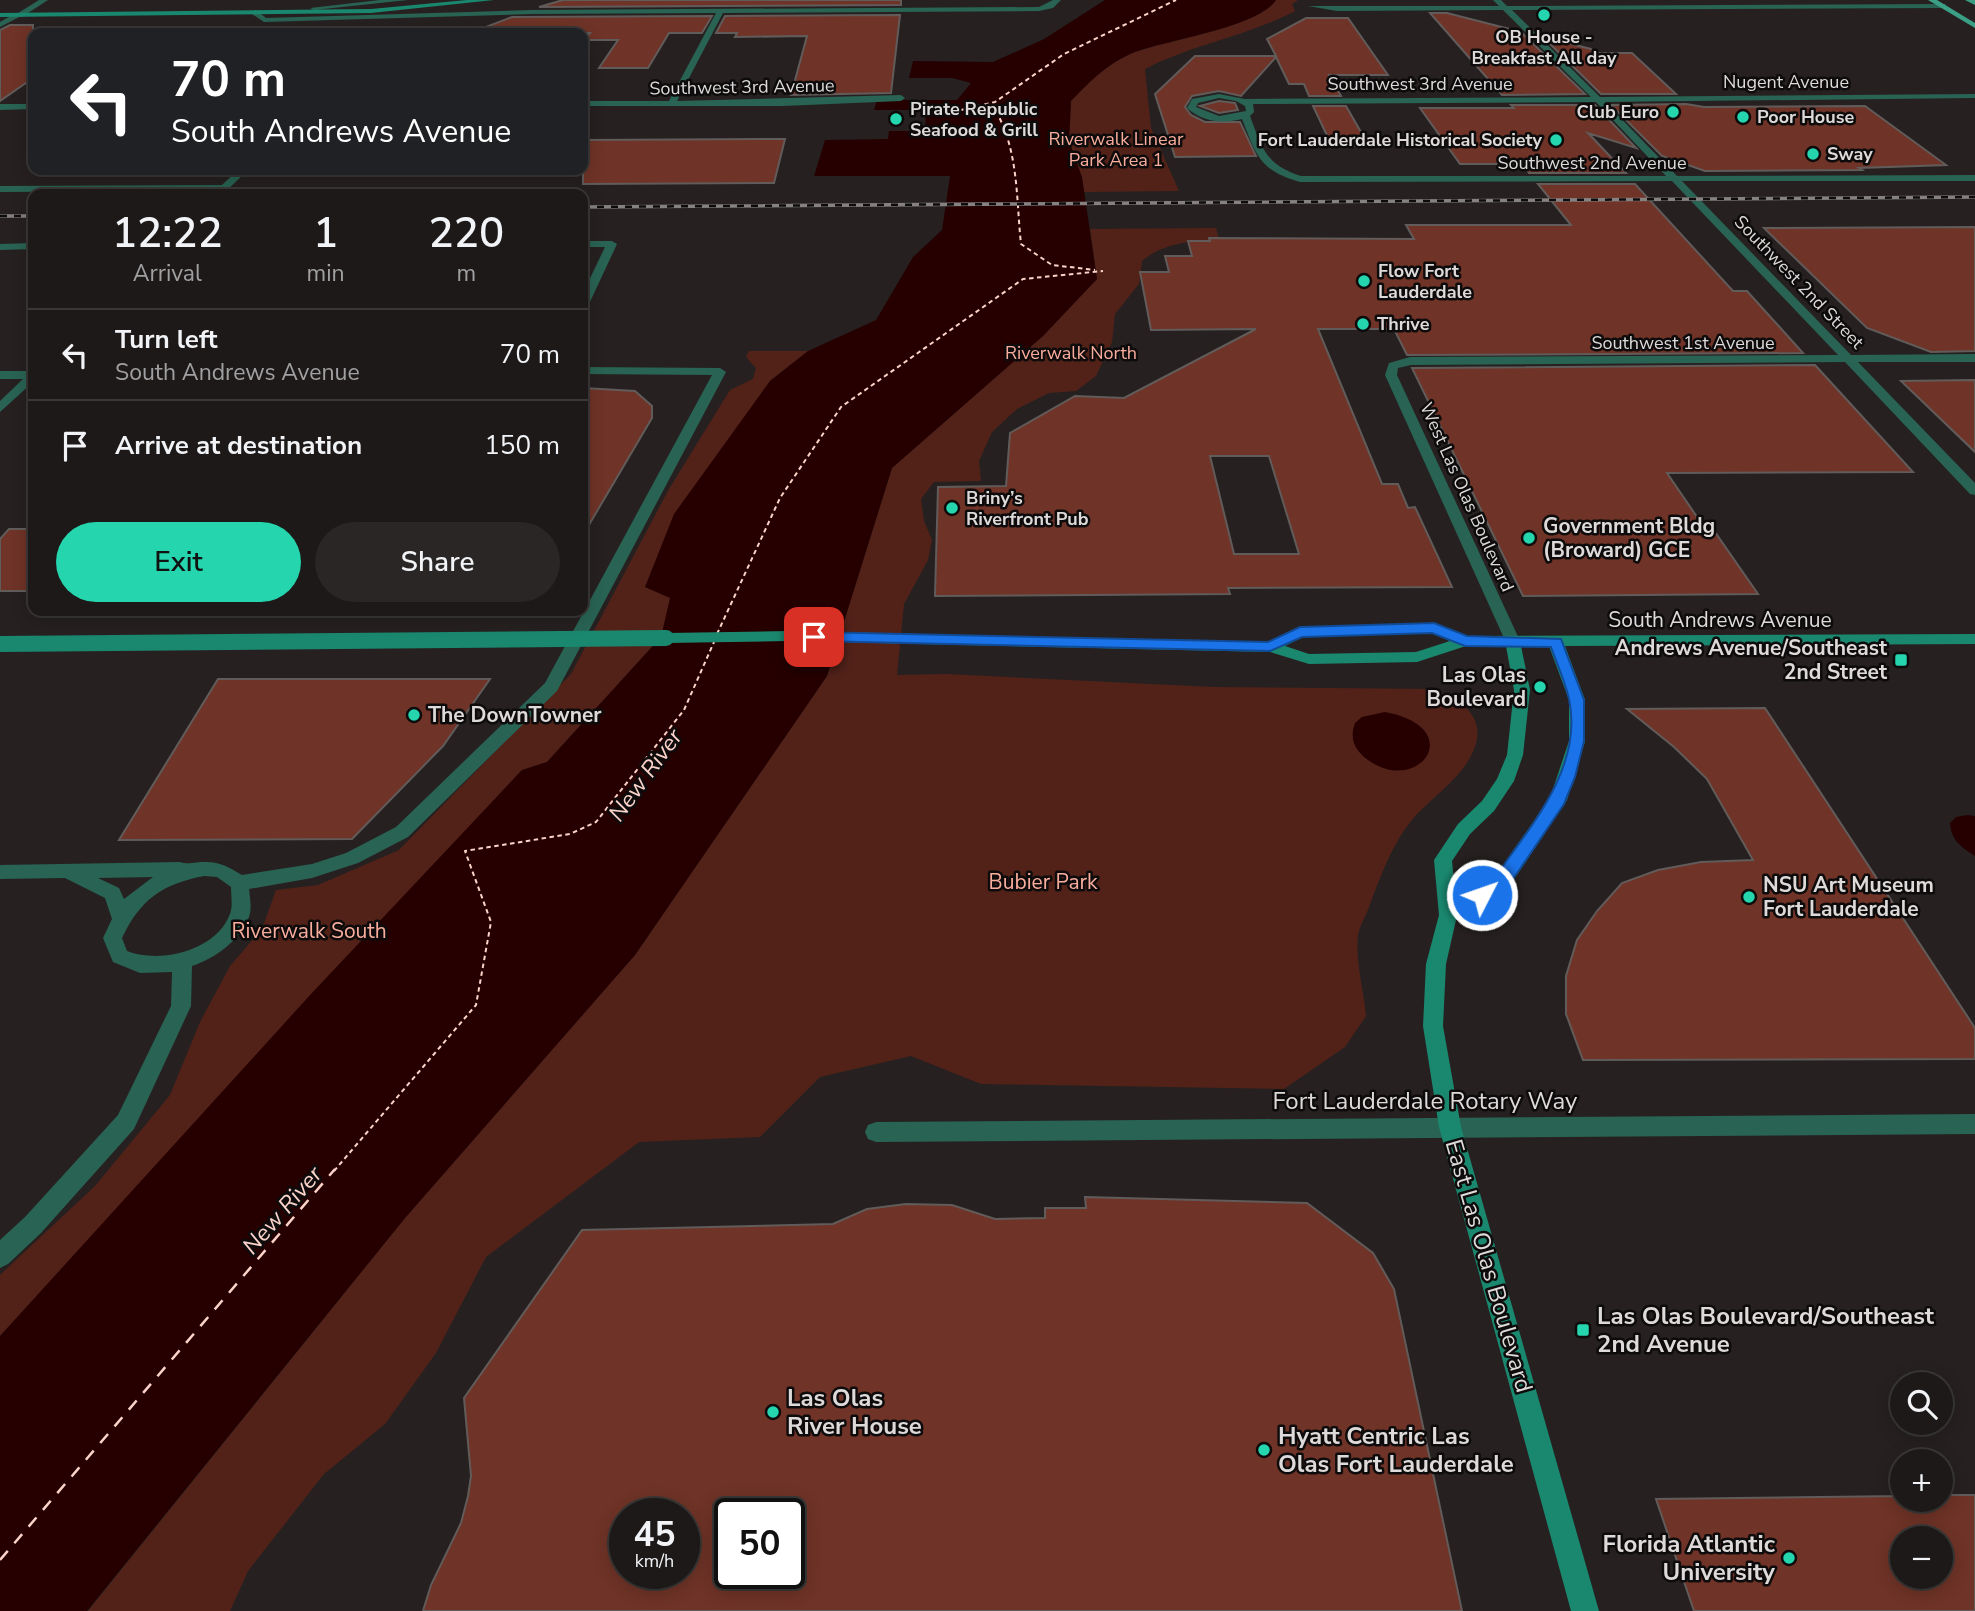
<!DOCTYPE html>
<meta charset="utf-8">
<style>
:root{--surface:#1c1918;--page:#292625;--text:#f1f3f6;--muted:#a0a0a2;--line:#3a3837;--accent:#25d5ae}
body{margin:0;font-family:"Nunito Sans",sans-serif;background:var(--page);color:var(--text);height:100vh;display:flex;flex-direction:column;font-size:26px;white-space:nowrap}
*{box-sizing:border-box;margin:0}
p{font-size:23px;color:var(--muted)}
.icon{flex:none;width:38px;height:38px;fill:none;stroke:currentColor;stroke-width:2;stroke-linecap:round;stroke-linejoin:round}
.map{position:relative;flex:1;overflow:hidden}
.details{position:absolute;left:28px;top:189px;width:560px;height:427px;display:flex;flex-direction:column;background:var(--surface);border-radius:14px;box-shadow:0 4px 18px #0003,0 0 0 2px var(--line)}
.details>*{flex:none}
.hud{position:absolute;left:28px;top:28px;width:560px;height:147px;border-radius:14px;box-shadow:0 4px 18px #0003,0 0 0 2px var(--line);background:#202124;color:#fff;overflow:hidden}
.buttons{position:absolute;left:1890px;top:1372px;display:grid;gap:14px}
.buttons a{display:grid;place-items:center;width:63px;height:63px;border-radius:50%;background:var(--surface);box-shadow:0 4px 18px #0003,0 0 0 2px var(--line);font-size:35px}
.speed{position:absolute;left:609px;top:1498px;display:flex;gap:14px;font-size:35px;font-weight:700;text-align:center}
.speed>*{display:grid;place-content:center;width:91px;height:91px;border-radius:50%;background:var(--surface);box-shadow:0 4px 18px #0003,0 0 0 2px var(--line);line-height:1}
.speed small{font-size:18px;font-weight:400}
.speed .limit{border:4px solid #111;border-radius:10px;background:#fff;color:#111}
.pin{position:absolute;display:grid;place-items:center;width:60px;height:60px;color:#fff;margin:-30px;border-radius:14px;box-shadow:0 4px 10px #0006}
.me{position:absolute;width:77px;margin:-38px;rotate:49deg;stroke-linejoin:round;filter:drop-shadow(0 0 5px #0008)}
.turn{display:flex;align-items:center;gap:24px;height:147px;padding:0 28px;font-size:32px}
.turn .icon{width:91px;height:91px;stroke-width:2.5}
.turn b{display:block;font-size:49px;line-height:60px}
.eta{display:flex;justify-content:space-evenly;align-items:center;height:119px;text-align:center}
.eta b{font-size:42px;font-weight:600;line-height:49px}
.primary-button{display:flex;gap:14px;margin-top:auto;padding:14px 28px}
.primary-button a{flex:1;height:80px;border-radius:42px;background:var(--accent);color:#111;font-size:28px;font-weight:600;line-height:80px;text-align:center}
.primary-button a+a{background:var(--page);color:var(--text)}
ul{padding:0;list-style:none}
li{display:flex;align-items:center;gap:21px;height:91px;padding:0 28px;border-top:2px solid var(--line)}
li div{flex:1}
li b{display:block;font-size:26px}
li em{font-style:normal}
.map>svg:first-child{display:block}
</style>
<div class="map">
<svg width="1975" height="1611" viewBox="0 0 1975 1611">
<rect width="100%" height="100%" fill="#262120"/>
<path fill="#522219" d="M 1276,0 L 1298,0 L 1292,4 L 1295,11 C 1248,36 1193,44 1145,69 L 1151,128 L 1179,191 L 1084,192 L 1069,141 L 1071,101 C 1089,82 1106,65 1130,54 C 1164,40 1257,28 1276,0 Z
M 1216,228 L 1219,240 C 1191,241 1165,242 1142,261 L 1139,284 L 1115,314 L 1112,342 L 1096,376 L 1076,391 L 1049,393 L 1017,409 L 992,432 L 979,461 L 981,481 L 934,482 L 921,499 L 924,521 L 932,540 L 928,560 L 904,604 L 897,675 L 946,674 L 1213,687 L 1431,689 C 1452,695 1482,711 1477,739 C 1471,770 1439,792 1418,813 C 1393,840 1382,873 1369,907 C 1366,916 1359,927 1358,936 C 1355,961 1364,991 1366,1016 L 1345,1047 L 1284,1089 L 981,1084 L 911,1056 L 820,1077 L 760,1137 L 639,1142 L 486,1257 L 436,1353 L 385,1424 L 324,1474 L 248,1571 L 230,1611 L 88,1611 L 405,1218 L 635,955 L 827,676 L 892,468 L 1043,336 L 1097,279 L 1090,229 Z
M 749,351 L 808,351 L 770,381 L 645,587 L 671,598 L 661,637 L 547,762 L 522,770 L 0,1336 L 0,1275 L 95,1186 L 170,1095 L 200,1022 L 230,966 L 262,929 L 276,890 L 318,885 L 399,850 L 571,674 L 669,489 L 730,390 L 753,379 L 756,368 L 746,357 Z"/>
<path fill="#260000" d="M 1105,0 L 1276,0 C 1258,28 1164,40 1130,54 C 1106,65 1089,82 1071,101 L 1069,141 L 1082,177 L 1097,279 L 1043,336 L 892,468 L 827,676 L 635,955 L 405,1218 L 87,1611 L 0,1611 L 0,1336 L 311,994 L 522,770 L 547,762 L 661,637 L 670,598 L 645,587 L 674,514 L 770,381 L 808,351 L 876,320 L 913,257 L 942,230 L 950,176 L 814,176 L 825,140 L 888,139 L 889,131 L 925,131 L 926,110 L 874,110 L 877,100 L 957,100 L 971,83 L 952,78 L 909,78 L 913,61 L 993,62 L 1044,39 Z
M 1385,712 C 1471,728 1416,800 1364,757 C 1353,747 1350,737 1355,723 L 1362,717 Z
M 1967,815 L 1975,816 L 1975,856 C 1961,847 1951,840 1950,823 L 1956,817 Z"/>
<g fill="none" stroke-linecap="round" stroke-linejoin="round">
<path stroke="#fcd3ca" stroke-width="2" stroke-dasharray="4.5 3.5" stroke-linecap="butt" d="M 961,110 L 995,102 L 1064,54 L 1176,0
M 956,111 L 996,111 C 1019,153 1016,198 1021,244 L 1052,265 L 1095,270
M 717,634 L 780,498 L 841,407 L 1023,279 L 1103,271
M 334,1171 L 476,1005 L 491,922 L 465,851 L 570,834 L 596,822 L 684,710 L 714,642"/>
<path stroke="#fcd3ca" stroke-width="2.5" stroke-dasharray="12 10" stroke-linecap="butt" d="M 0,1560 L 335,1169"/>
</g>
<path fill="#6f3327" stroke="#615b5a" stroke-width="2" fill-rule="evenodd" d="M 563,0 L 901,0 L 901,5 L 539,7 Z
M 1430,13 L 1447,13 L 1521,32 L 1585,94 L 1502,95 Z
M 900,15 L 891,93 L 791,95 L 807,36 L 735,37 L 737,33 L 716,33 L 725,16 Z
M 712,16 L 702,33 L 669,33 L 648,68 L 599,68 L 618,40 L 585,40 L 590,33 L 478,33 L 478,30 L 512,17 Z
M 1306,18 L 1348,18 L 1388,75 L 1329,75 L 1341,96 L 1309,96 L 1304,84 L 1289,84 L 1276,57 L 1241,96 L 1219,91 L 1192,96 L 1185,107 L 1191,115 L 1205,122 L 1240,122 L 1256,156 L 1175,157 L 1155,94 L 1195,56 L 1276,56 L 1267,39 Z
M 10,25 L 33,25 L 33,78 L 0,101 L 0,30 Z
M 1543,37 L 1591,49 L 1595,53 L 1632,53 L 1676,94 L 1601,94 Z
M 1219,101 L 1235,103 L 1238,110 L 1219,113 L 1200,106 Z
M 1686,104 L 1704,107 L 1865,106 L 1946,165 L 1859,168 L 1862,170 L 1705,171 L 1662,156 L 1611,105 Z
M 1511,105 L 1595,105 L 1636,148 L 1588,133 L 1626,173 L 1529,173 L 1522,164 L 1460,164 L 1420,108 L 1514,108 Z
M 1313,106 L 1346,106 L 1369,146 L 1332,146 Z
M 785,139 L 774,183 L 583,184 L 583,140 Z
M 1538,184 L 1635,184 L 1733,291 L 1747,291 L 1803,353 L 1407,355 L 1394,329 L 1318,329 L 1382,484 L 1398,484 L 1408,508 L 1415,507 L 1452,587 L 1228,588 L 1230,594 L 935,596 L 938,487 L 1006,486 L 1010,433 L 1075,396 L 1124,398 L 1256,329 L 1151,330 L 1140,272 L 1169,272 L 1165,256 L 1192,256 L 1188,241 L 1210,241 L 1209,238 L 1414,239 L 1406,225 L 1571,225 ZM 1210,456 L 1269,456 L 1299,554 L 1234,554 Z
M 1975,227 L 1975,351 L 1931,352 L 1867,328 L 1764,228 Z
M 1815,365 L 1913,472 L 1667,473 L 1708,533 L 1715,532 L 1758,594 L 1523,596 L 1412,368 Z
M 1975,380 L 1975,452 L 1901,381 Z
M 583,388 L 635,391 L 652,406 L 652,418 L 583,535 Z
M 9,529 L 33,529 L 33,591 L 0,591 L 0,539 Z
M 218,679 L 490,679 L 443,746 L 352,839 L 119,840 Z
M 1765,708 L 1975,1028 L 1975,1059 L 1583,1060 L 1566,1014 L 1566,976 L 1577,940 L 1597,911 L 1622,883 L 1658,870 L 1701,862 L 1753,860 L 1707,779 L 1674,747 L 1627,709 Z
M 1085,1197 L 1307,1203 L 1373,1253 L 1394,1289 L 1462,1611 L 423,1611 L 431,1585 L 461,1523 L 468,1496 L 471,1476 L 464,1398 L 582,1230 L 833,1224 L 867,1209 L 906,1204 L 952,1205 L 995,1219 L 1045,1218 L 1045,1208 L 1086,1208 ZM 625,1514 L 684,1514 L 684,1573 L 625,1573 ZM 730,1514 L 789,1514 L 789,1573 L 730,1573 Z
M 1941,1495 L 1975,1495 L 1975,1611 L 1694,1611 L 1656,1499 L 1902,1496 L 1902,1500 L 1941,1500 ZM 1902,1538 L 1941,1538 L 1941,1577 L 1902,1577 Z"/>
<g fill="none" stroke-linecap="round" stroke-linejoin="round">
<path fill="#296353" fill-rule="evenodd" d="M 39,0 L 48,0 L 22,17 L 15,15 Z
M 380,0 L 408,0 L 314,10 L 310,8 Z
M 1053,0 L 1061,0 L 1053,8 L 1039,11 L 723,13 L 677,101 L 901,95 L 905,98 L 901,101 L 783,106 L 583,106 L 583,101 L 669,101 L 716,13 L 531,14 L 264,22 L 249,12 L 256,10 L 266,18 L 531,10 L 1039,7 Z
M 1493,0 L 1501,0 L 1507,6 L 1946,4 L 1943,8 L 1512,10 L 1600,97 L 1975,94 L 1975,98 L 1605,102 L 1677,176 L 1975,175 L 1975,181 L 1682,181 L 1851,355 L 1975,354 L 1975,362 L 1858,362 L 1975,483 L 1975,495 L 1970,494 L 1845,362 L 1411,365 L 1398,368 L 1397,375 L 1521,643 L 1518,647 L 1508,647 L 1385,375 L 1389,363 L 1410,357 L 1838,355 L 1672,181 L 1300,182 C 1260,171 1256,155 1242,119 C 1223,124 1202,122 1187,108 L 1192,99 L 1219,94 L 1245,99 L 1591,97 L 1503,10 L 1337,11 L 1308,6 L 1499,6 ZM 1219,98 L 1236,101 L 1245,106 L 1246,111 L 1219,116 L 1196,107 L 1198,103 ZM 1596,102 L 1666,176 L 1301,176 C 1265,164 1262,148 1250,116 L 1254,112 L 1253,104 Z
M 0,104 L 33,104 L 33,109 L 0,110 Z
M 238,170 L 248,170 L 223,194 L 213,194 L 216,191 L 0,192 L 0,186 L 222,185 Z
M 583,241 L 612,241 L 617,244 L 589,304 L 583,307 L 583,293 L 605,247 L 583,247 Z
M 33,243 L 33,249 L 0,250 L 0,244 Z
M 583,367 L 720,368 L 726,372 L 557,691 L 408,837 L 358,863 L 312,878 L 249,889 C 250,898 252,909 249,917 C 239,941 216,958 192,966 L 191,1006 L 134,1129 L 41,1233 L 8,1264 L 0,1268 L 0,1240 L 25,1217 L 118,1115 L 171,1006 L 172,972 L 140,973 L 113,962 L 103,938 L 112,919 L 105,898 L 65,878 L 0,879 L 0,865 L 180,862 C 189,865 193,862 203,862 C 219,861 229,867 242,875 L 312,864 L 346,853 L 396,827 L 545,683 L 712,375 L 583,374 ZM 204,876 L 217,877 L 231,887 C 231,895 233,906 230,914 C 216,951 160,964 127,951 L 122,938 C 140,900 162,884 204,876 ZM 153,877 L 124,899 L 119,888 L 98,878 Z
M 0,371 L 33,371 L 33,382 L 0,412 L 0,401 L 23,379 L 0,379 Z
M 1975,1114 L 1975,1134 L 876,1142 L 868,1139 L 865,1132 L 868,1125 L 876,1122 Z"/>
<path fill="#296353" fill-rule="evenodd" d="M 16,13 L 23,15 L 0,27 L 0,22 Z"/>
<path fill="#1a886f" fill-rule="evenodd" d="M 467,0 L 494,0 L 371,13 L 0,17 L 0,13 L 371,9 Z
M 1434,623 L 1467,636 L 1975,634 L 1975,644 L 1565,646 L 1585,700 L 1585,741 L 1567,800 L 1506,891 L 1456,920 L 1446,964 L 1443,1026 L 1461,1127 L 1599,1611 L 1571,1611 L 1439,1127 L 1423,1026 L 1426,964 L 1439,915 L 1434,860 L 1458,824 L 1482,801 L 1497,779 L 1507,755 L 1514,690 L 1506,646 L 1466,646 L 1417,662 L 1309,664 L 1270,652 L 788,641 L 666,643 L 658,638 L 666,633 L 788,631 L 1268,642 L 1300,627 ZM 1432,633 L 1450,641 L 1416,652 L 1309,654 L 1285,646 L 1303,637 ZM 1521,646 L 1549,646 L 1569,700 L 1569,741 L 1550,798 L 1492,881 L 1456,901 L 1452,861 L 1470,834 L 1494,811 L 1514,781 L 1523,755 L 1530,690 Z"/>
<path fill="#3b9f85" fill-rule="evenodd" d="M 1928,0 L 1937,0 L 1975,23 L 1975,28 Z
M 1965,0 L 1975,0 L 1975,5 Z"/>
<defs>
<path id="rail" d="M 583,207 L 1975,197
M 0,216 L 33,216"/>
</defs>
<use href="#rail" stroke="#878282" stroke-width="3.5"/>
<use href="#rail" stroke="#0d0b0b" stroke-width="2.5" stroke-dasharray="7" stroke-linecap="butt"/>
<path stroke="#1a886f" stroke-width="16" d="M 0,644 L 666,638"/>
</g>
<path fill="#1a73e8" stroke="#114b97" stroke-width="2" d="M 1434,623 L 1467,636 L 1561,639 L 1584,700 L 1584,741 L 1575,777 L 1564,804 L 1505,891 L 1482,903 L 1476,900 L 1474,895 C 1479,885 1493,881 1500,870 C 1535,821 1583,764 1569,699 C 1565,681 1557,664 1551,647 L 1465,646 L 1432,633 L 1302,637 L 1270,651 L 814,641 L 807,637 L 814,632 L 1268,642 L 1300,627 Z"/>
<g fill="#25d5ae" stroke="#0d0b0b" stroke-width="2.5">
<circle cx="1544" cy="15" r="7"/>
<circle cx="1673" cy="112" r="7"/>
<circle cx="1743" cy="117" r="7"/>
<circle cx="896" cy="119" r="7"/>
<circle cx="1556" cy="140" r="7"/>
<circle cx="1813" cy="154" r="7"/>
<circle cx="1364" cy="281" r="7"/>
<circle cx="1363" cy="324" r="7"/>
<circle cx="952" cy="508" r="7"/>
<circle cx="1529" cy="538" r="7"/>
<rect x="1894" y="653" width="14" height="14" rx="3.5"/>
<circle cx="1540" cy="687" r="7"/>
<circle cx="414" cy="715" r="7"/>
<circle cx="1749" cy="897" r="7"/>
<rect x="1576" y="1323" width="14" height="14" rx="3.5"/>
<circle cx="773" cy="1412" r="7"/>
<circle cx="1264" cy="1450" r="7"/>
<circle cx="1789" cy="1558" r="7"/>
</g>
<g text-anchor="middle" stroke-width="5" stroke-linejoin="round" paint-order="stroke">
<g font-size="18" font-weight="bold" fill="#dedada" stroke="#0d0b0b" text-anchor="start">
<text x="1544" y="43" text-anchor="middle">OB House -<tspan x="1544" dy="21">Breakfast All day</tspan></text>
<text x="910" y="115">Pirate Republic<tspan x="910" dy="21">Seafood &amp; Grill</tspan></text>
<text x="1659" y="118" text-anchor="end">Club Euro</text>
<text x="1757" y="123">Poor House</text>
<text x="1542" y="146" text-anchor="end">Fort Lauderdale Historical Society</text>
<text x="1827" y="160">Sway</text>
<text x="1378" y="277">Flow Fort<tspan x="1378" dy="21">Lauderdale</tspan></text>
<text x="1377" y="330">Thrive</text>
<text x="966" y="504">Briny’s<tspan x="966" dy="21">Riverfront Pub</tspan></text>
</g>
<g font-size="18" fill="#dedada" stroke="#0d0b0b">
<text x="1786" y="88">Nugent Avenue</text>
<text x="1420" y="90">Southwest 3rd Avenue</text>
<text transform="translate(742 87) rotate(-1)" y="6">Southwest 3rd Avenue</text>
<text x="1592" y="169">Southwest 2nd Avenue</text>
<text transform="translate(1799 282) rotate(46)" y="6">Southwest 2nd Street</text>
<text x="1683" y="349">Southwest 1st Avenue</text>
<text transform="translate(1467 497) rotate(66)" y="6">West Las Olas Boulevard</text>
</g>
<g font-size="18" fill="#faad9d" stroke="#0d0b0b">
<text x="1116" y="145">Riverwalk Linear<tspan x="1116" dy="21">Park Area 1</tspan></text>
<text x="1071" y="359">Riverwalk North</text>
</g>
<g font-size="21" font-weight="bold" fill="#dedada" stroke="#0d0b0b" text-anchor="start">
<text x="1543" y="533">Government Bldg<tspan x="1543" dy="24">(Broward) GCE</tspan></text>
<text x="1887" y="655" text-anchor="end">Andrews Avenue/Southeast<tspan x="1887" dy="24">2nd Street</tspan></text>
<text x="1526" y="682" text-anchor="end">Las Olas<tspan x="1526" dy="24">Boulevard</tspan></text>
<text x="428" y="722">The DownTowner</text>
<text x="1763" y="892">NSU Art Museum<tspan x="1763" dy="24">Fort Lauderdale</tspan></text>
</g>
<g font-size="21" fill="#dedada" stroke="#0d0b0b">
<text x="1720" y="627">South Andrews Avenue</text>
</g>
<g font-size="21" fill="#faad9d" stroke="#0d0b0b">
<text x="1043" y="889">Bubier Park</text>
<text x="309" y="938">Riverwalk South</text>
</g>
<g font-size="23" font-style="italic" fill="#fcd3ca" stroke="#0d0b0b">
<text transform="translate(645 775) rotate(-54)" y="8">New River</text>
<text transform="translate(282 1210) rotate(-49)" y="8">New River</text>
</g>
<g font-size="24" fill="#dedada" stroke="#0d0b0b">
<text x="1425" y="1109">Fort Lauderdale Rotary Way</text>
<text transform="translate(1489 1266) rotate(74)" y="8">East Las Olas Boulevard</text>
</g>
<g font-size="24" font-weight="bold" fill="#dedada" stroke="#0d0b0b" text-anchor="start">
<text x="1597" y="1324">Las Olas Boulevard/Southeast<tspan x="1597" dy="28">2nd Avenue</tspan></text>
<text x="787" y="1406">Las Olas<tspan x="787" dy="28">River House</tspan></text>
<text x="1278" y="1444">Hyatt Centric Las<tspan x="1278" dy="28">Olas Fort Lauderdale</tspan></text>
<text x="1775" y="1552" text-anchor="end">Florida Atlantic<tspan x="1775" dy="28">University</tspan></text>
</g>
</g>
</svg>
<div class="buttons">
<a><svg class="icon" aria-label="search" viewBox="0 0 24 24"><circle cx="10" cy="10" r="6"/><path d="M15 15l6 6"/></svg></a>
<a>+</a>
<a>−</a>
</div>
<div class="speed"><div>45<small>km/h</small></div><div class="limit">50</div></div>
<div class="pin" style="left:814px;top:637px;background:#d93025"><svg class="icon" aria-label="arrive" viewBox="0 0 24 24"><path d="M6 21V4h12l-3 4 3 4H6"/></svg></div>
<svg class="me" style="left:1482px;top:895px" viewBox="-20 -20 40 40"><circle r="17" fill="#1a73e8" stroke="#fff" stroke-width="3"/><path d="M0-11L8 9 0 5-8 9z" fill="#fff"/></svg>
<div class="hud">
<div class="turn"><svg class="icon" aria-label="left" viewBox="0 0 24 24"><path d="M17 20v-9H6M10 6l-5 5 5 5"/></svg><div><b>70 m</b>South Andrews Avenue</div></div>
</div>
<section class="details">
<div class="eta">
<div><b>12:22</b><p>Arrival</p></div>
<div><b>1</b><p>min</p></div>
<div><b>220</b><p>m</p></div>
</div>
<ul>
<li><svg class="icon" aria-label="left" viewBox="0 0 24 24"><path d="M17 20v-9H6M10 6l-5 5 5 5"/></svg><div><b>Turn left</b><p>South Andrews Avenue</p></div><em>70 m</em></li>
<li><svg class="icon" aria-label="arrive" viewBox="0 0 24 24"><path d="M6 21V4h12l-3 4 3 4H6"/></svg><div><b>Arrive at destination</b></div><em>150 m</em></li>
</ul>
<div class="primary-button"><a>Exit</a><a>Share</a></div>
</section>
</div>
